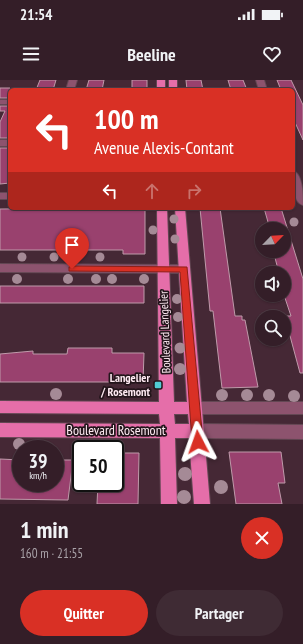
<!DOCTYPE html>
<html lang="fr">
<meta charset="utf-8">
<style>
:root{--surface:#341e28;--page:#3f2b34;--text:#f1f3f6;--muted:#a9a2a8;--line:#4e3c45;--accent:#d93025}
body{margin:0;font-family:"PT Sans Narrow",sans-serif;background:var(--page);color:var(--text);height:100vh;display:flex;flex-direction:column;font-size:15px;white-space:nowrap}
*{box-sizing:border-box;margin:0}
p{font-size:13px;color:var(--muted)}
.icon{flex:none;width:22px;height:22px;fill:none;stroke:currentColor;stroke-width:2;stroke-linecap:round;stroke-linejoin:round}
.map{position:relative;height:424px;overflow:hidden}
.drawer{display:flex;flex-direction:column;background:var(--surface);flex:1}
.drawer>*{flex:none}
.banner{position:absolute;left:8px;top:8px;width:287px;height:122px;border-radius:6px;box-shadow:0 1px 3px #0004,0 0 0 1px var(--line);background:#d93025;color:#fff;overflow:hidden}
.needle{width:26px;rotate:65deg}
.fabs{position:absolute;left:255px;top:142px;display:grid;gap:8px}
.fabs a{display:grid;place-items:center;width:36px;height:36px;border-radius:50%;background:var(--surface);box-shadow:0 1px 3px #0004,0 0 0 1px var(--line);font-size:20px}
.speed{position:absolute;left:12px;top:360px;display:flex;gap:8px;font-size:20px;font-weight:700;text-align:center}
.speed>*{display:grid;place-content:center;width:52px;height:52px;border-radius:50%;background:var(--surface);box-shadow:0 1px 3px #0004,0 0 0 1px var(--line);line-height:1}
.speed small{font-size:10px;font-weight:400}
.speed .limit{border:2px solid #111;border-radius:6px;background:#fff;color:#111}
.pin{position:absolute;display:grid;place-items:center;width:34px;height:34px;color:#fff;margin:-41px -17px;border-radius:50% 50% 50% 0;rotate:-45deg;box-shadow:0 0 4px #0007}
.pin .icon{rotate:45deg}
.me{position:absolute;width:44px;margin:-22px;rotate:356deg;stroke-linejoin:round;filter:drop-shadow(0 0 3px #0008)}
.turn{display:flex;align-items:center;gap:14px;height:84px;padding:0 20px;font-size:18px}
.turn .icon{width:52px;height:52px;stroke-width:2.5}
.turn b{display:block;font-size:28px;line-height:34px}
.lanes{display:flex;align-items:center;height:38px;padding:0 20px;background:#0003;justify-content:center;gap:20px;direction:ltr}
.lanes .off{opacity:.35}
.round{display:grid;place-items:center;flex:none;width:42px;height:42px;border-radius:21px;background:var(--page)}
.head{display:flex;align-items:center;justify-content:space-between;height:68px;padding:0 20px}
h1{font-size:24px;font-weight:700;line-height:30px}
.cta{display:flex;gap:8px;margin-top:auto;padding:8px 20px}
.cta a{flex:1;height:46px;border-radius:24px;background:var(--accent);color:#fff;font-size:16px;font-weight:700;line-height:46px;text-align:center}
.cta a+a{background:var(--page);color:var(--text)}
.status{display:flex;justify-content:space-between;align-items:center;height:28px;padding:0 20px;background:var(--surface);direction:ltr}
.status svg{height:11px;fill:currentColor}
header{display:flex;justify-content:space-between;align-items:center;height:52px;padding:0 20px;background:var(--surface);font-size:18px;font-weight:700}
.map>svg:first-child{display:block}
</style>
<div class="status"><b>21:54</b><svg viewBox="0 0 49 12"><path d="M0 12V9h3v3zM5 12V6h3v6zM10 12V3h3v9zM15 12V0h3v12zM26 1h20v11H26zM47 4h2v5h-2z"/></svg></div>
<header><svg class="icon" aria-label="menu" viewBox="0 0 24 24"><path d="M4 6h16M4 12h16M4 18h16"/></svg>Beeline<svg class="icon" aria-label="heart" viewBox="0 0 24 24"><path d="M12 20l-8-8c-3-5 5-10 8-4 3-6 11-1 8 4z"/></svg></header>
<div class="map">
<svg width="303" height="424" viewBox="0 0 303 424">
<rect width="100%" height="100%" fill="#452835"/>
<path fill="#99416e" stroke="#bf9aaa" d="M 40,0 L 56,0 L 53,10 L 36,10 Z
M 89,0 L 104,0 L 102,10 L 86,10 Z
M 132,0 L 147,0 L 147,10 L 132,10 Z
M 186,0 L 201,0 L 203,10 L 187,10 Z
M 228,0 L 243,0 L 247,10 L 231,10 Z
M 277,0 L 291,0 L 303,25 L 303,60 L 293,38 L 293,10 L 281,10 Z
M 0,8 L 10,8 L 10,18 L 0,18 Z
M 0,26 L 10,26 L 10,58 L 0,58 L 0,42 L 5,31 L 0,31 Z
M 0,68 L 10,68 L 10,103 L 0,104 Z
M 124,128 L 145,128 L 145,174 L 123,174 L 123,170 L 0,170 L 0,129 Z
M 200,128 L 220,128 L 235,236 L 242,236 L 242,240 L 245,240 L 258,307 L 222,308 L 213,231 L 210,231 Z
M 264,128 L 281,128 L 303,199 L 303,293 L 300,293 L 286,241 L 288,241 L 287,236 L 291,236 L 284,215 L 284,193 L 279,193 L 274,174 L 284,174 L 284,149 L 270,149 Z
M 0,206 L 144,206 L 144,223 L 0,223 Z
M 68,268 L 112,268 L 112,273 L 144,273 L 143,302 L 0,302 L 0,274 L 33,271 L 33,274 L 67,274 Z
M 229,372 L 281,372 L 285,403 L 278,403 L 282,424 L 236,424 Z
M 115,373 L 139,373 L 138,424 L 97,424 L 98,403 L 115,403 Z
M 0,379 L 21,380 L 21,403 L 55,403 L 55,380 L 73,380 L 68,420 L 0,419 Z"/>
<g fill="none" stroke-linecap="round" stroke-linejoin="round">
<defs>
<path id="minor" d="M 69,0 L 77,0 L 74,10 L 66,10 Z
M 256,0 L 264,0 L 267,10 L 259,10 Z
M 0,20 L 10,20 L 10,24 L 0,24 Z
M 0,60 L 10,60 L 10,66 L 0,66 Z
M 293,91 C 303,94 303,116 303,125 C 292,122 293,100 293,91 Z
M 0,113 L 10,113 L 10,119 L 0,119 Z
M 0,184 L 184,185 L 190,189 L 184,193 L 0,192 Z
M 195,322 L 303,322 L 303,334 L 195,334 L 190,332 L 188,328 L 190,324 Z
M 197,344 L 303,345 L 303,359 L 197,358 L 192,356 L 189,351 L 192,346 Z"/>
<path id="major" d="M 157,0 L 165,0 L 165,10 L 157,10 Z
M 169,0 L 177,0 L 177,10 L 169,10 Z
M 157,128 L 167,128 L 174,322 L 187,322 L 175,128 L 185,128 L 210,424 L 194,424 L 189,358 L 175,358 L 177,424 L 161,424 L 160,358 L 0,357 L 0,343 L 160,344 L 159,334 L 0,333 L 0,321 L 159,322 ZM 174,334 L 188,334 L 189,344 L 175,344 Z"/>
</defs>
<use href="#minor" stroke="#634753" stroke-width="2"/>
<use href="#major" stroke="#634753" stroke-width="2"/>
<use href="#minor" fill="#8d536e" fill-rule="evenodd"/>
<use href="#major" fill="#e56ea9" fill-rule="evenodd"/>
</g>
<g fill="#a58a96">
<circle cx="174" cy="139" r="4.5"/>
<circle cx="294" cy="142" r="4.5"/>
<circle cx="153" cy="150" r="4.5"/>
<circle cx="175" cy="159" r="4.5"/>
<circle cx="22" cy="177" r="4.5"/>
<circle cx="54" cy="177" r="4.5"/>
<circle cx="72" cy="177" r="4.5"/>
<circle cx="100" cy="177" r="4.5"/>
<circle cx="17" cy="199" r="5"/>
<circle cx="68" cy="199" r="5"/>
<circle cx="96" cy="199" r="5"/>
<circle cx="112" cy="199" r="5"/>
<circle cx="144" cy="199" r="5"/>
<circle cx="177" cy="219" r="5"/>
<circle cx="178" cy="237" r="5"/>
<circle cx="180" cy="268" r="5.5"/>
<circle cx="180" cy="289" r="6"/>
<circle cx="56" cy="314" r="6"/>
<circle cx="222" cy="315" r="6"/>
<circle cx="247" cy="315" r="6"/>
<circle cx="269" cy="315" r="6"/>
<circle cx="294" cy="316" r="6"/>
<circle cx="19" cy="364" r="6"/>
<circle cx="185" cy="394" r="7"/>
<circle cx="221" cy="407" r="7"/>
<circle cx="184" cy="417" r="7"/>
</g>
<path fill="#d93025" stroke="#8d1f18" d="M 72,186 L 187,187 L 203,362 L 202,365 L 198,367 L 193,365 L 192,362 L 180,192 L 69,191 L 69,187 Z"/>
<rect fill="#51ccd4" stroke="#23151b" stroke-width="1.5" x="154" y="301" width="8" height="8" rx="2"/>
<g text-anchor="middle" stroke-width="3.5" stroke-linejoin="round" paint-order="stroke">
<g font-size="12" fill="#ffebf3" stroke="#23151b">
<text transform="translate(165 252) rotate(-92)" y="4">Boulevard Langelier</text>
</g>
<g font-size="12" font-weight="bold" fill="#ffebf3" stroke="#23151b" text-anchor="end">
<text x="150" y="302">Langelier<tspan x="150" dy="14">/ Rosemont</tspan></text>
</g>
<g font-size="14" fill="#ffebf3" stroke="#23151b">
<text x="116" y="355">Boulevard Rosemont</text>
</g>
</g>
</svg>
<div class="fabs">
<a><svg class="needle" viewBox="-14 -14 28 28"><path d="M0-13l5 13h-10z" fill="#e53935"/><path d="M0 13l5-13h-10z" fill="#a9a2a8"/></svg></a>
<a><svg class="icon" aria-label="sound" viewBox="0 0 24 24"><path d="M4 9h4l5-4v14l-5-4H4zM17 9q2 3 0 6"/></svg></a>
<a><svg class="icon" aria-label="search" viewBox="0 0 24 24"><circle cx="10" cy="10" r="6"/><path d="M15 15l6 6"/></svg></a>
</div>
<div class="speed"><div>39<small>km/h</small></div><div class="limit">50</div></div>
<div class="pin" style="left:72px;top:189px;background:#d93025"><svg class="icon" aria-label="arrive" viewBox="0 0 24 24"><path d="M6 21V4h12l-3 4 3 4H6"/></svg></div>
<svg class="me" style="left:198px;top:362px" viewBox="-20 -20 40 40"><path d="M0-17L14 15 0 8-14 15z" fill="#d93025" stroke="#fff" stroke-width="4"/></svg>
<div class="banner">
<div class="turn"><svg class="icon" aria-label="left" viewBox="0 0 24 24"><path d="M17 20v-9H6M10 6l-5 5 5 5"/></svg><div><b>100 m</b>Avenue Alexis-Contant</div></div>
<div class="lanes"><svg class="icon" aria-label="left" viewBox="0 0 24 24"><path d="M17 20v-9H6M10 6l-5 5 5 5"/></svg><svg class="icon off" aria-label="ahead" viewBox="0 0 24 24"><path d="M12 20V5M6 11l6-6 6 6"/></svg><svg class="icon off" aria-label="right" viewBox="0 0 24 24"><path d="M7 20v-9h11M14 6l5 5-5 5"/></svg></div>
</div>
</div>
<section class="drawer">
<div class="head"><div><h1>1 min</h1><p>160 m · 21:55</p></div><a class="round" style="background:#d93025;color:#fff"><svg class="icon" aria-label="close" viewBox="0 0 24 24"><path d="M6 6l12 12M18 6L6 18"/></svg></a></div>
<div class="cta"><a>Quitter</a><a>Partager</a></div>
</section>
